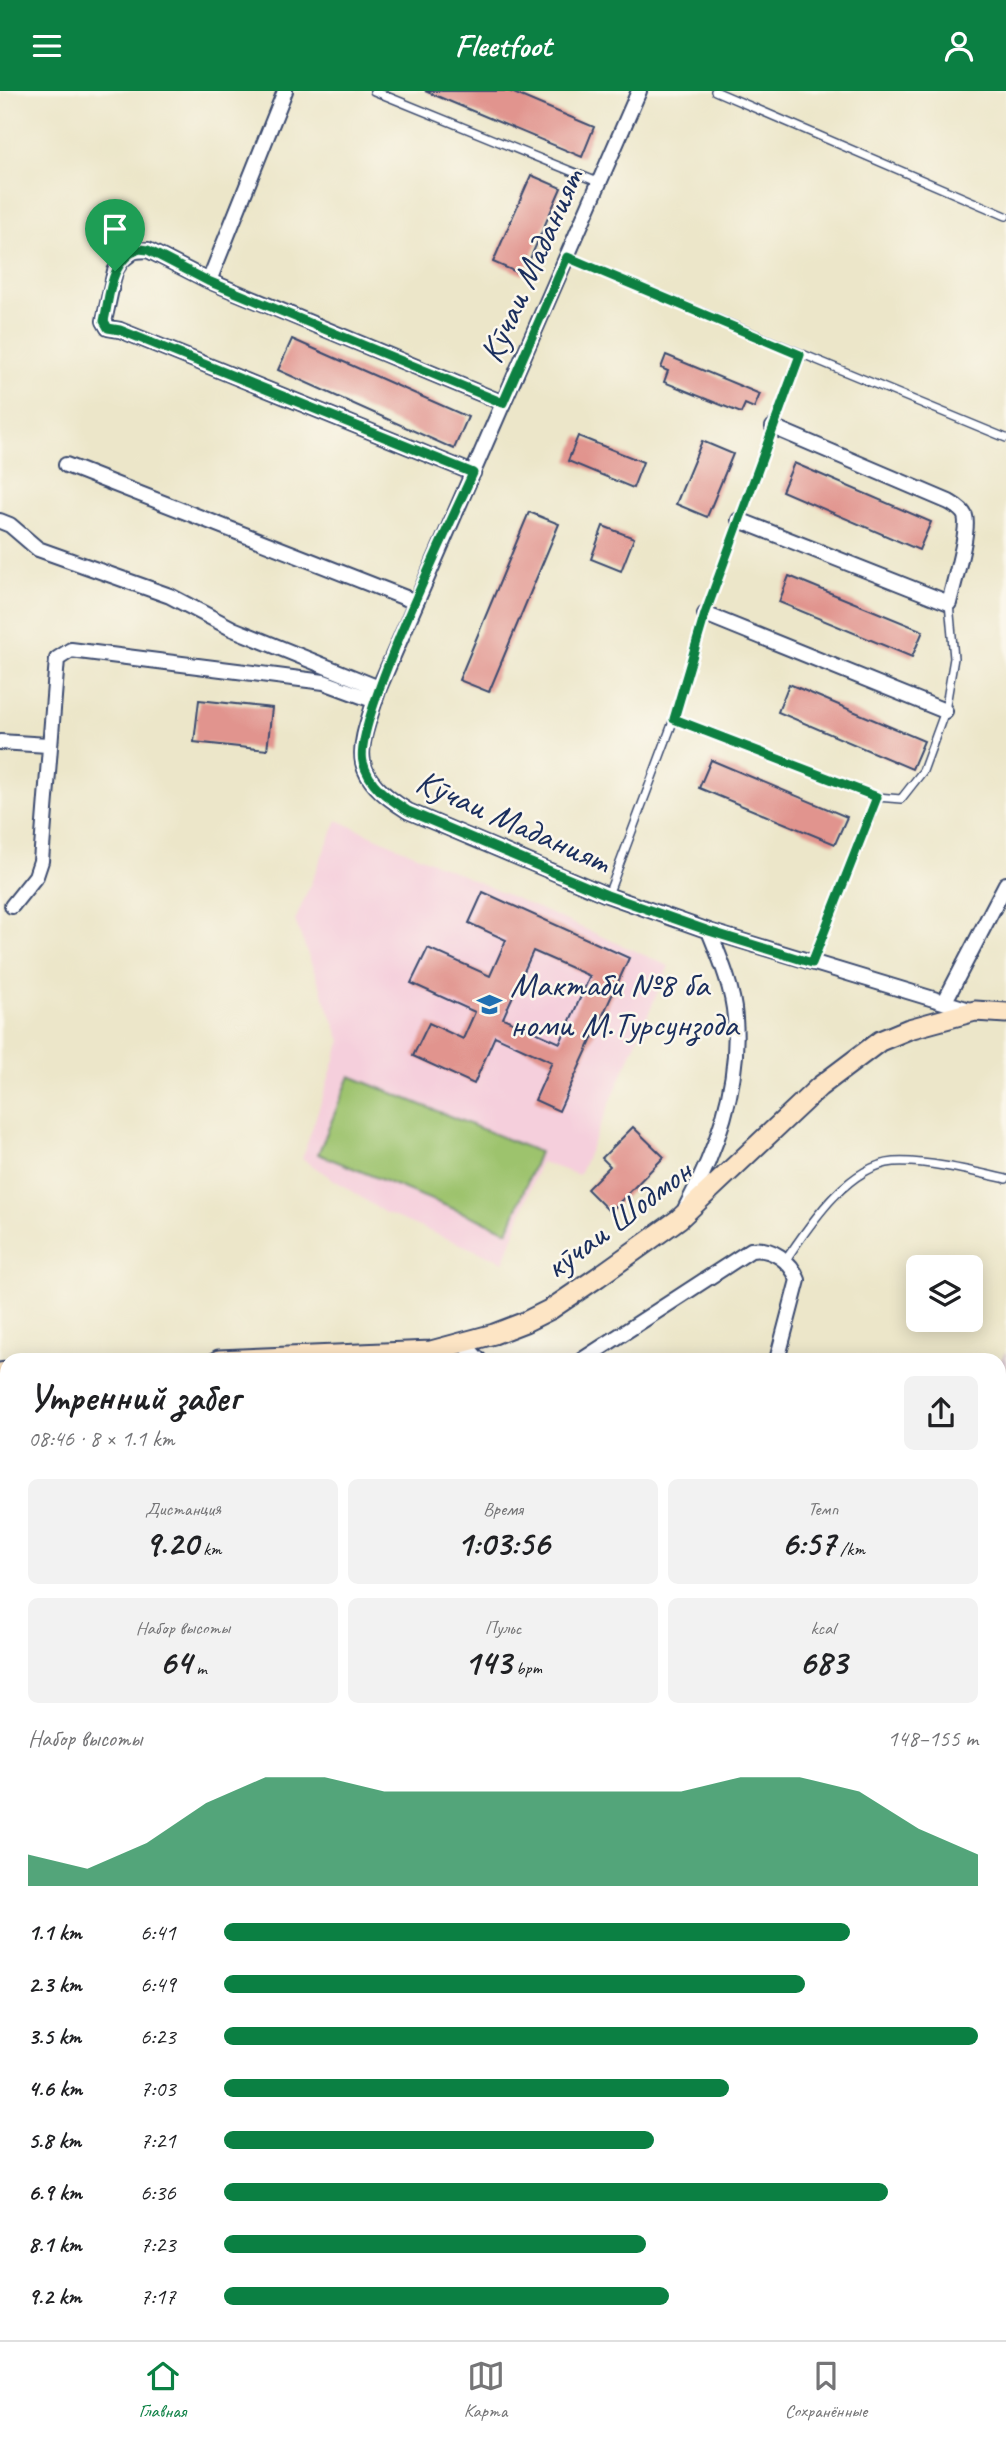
<!DOCTYPE html>
<html lang="ru">
<head>
<meta charset="utf-8">
<style>
  :root { --surface:#fff; --page:#f2f2f2; --text:#202124; --muted:#757577; --line:#e0e0e0; --accent:#0b8043 }
  body { margin:0; font-family:Caveat,sans-serif; background:var(--page); color:var(--text); height:100vh; display:flex; flex-direction:column; font-size:26px; white-space:nowrap }
  * { box-sizing:border-box; margin:0 }
  p { font-size:23px; color:var(--muted) }
  .icon { flex:none; width:38px; height:38px; fill:none; stroke:currentColor; stroke-width:2; stroke-linecap:round; stroke-linejoin:round }
  .map { position:relative; flex:1; overflow:hidden }
  .side { position:absolute; left:0px; top:1262px; width:1006px; height:989px; display:flex; flex-direction:column; background:var(--surface); border-radius:21px 21px 0 0; box-shadow:0 4px 18px #0003 }
  .side>* { flex:none }
  .tools { position:absolute; left:906px; top:1164px; display:grid; gap:14px }
  .tools a { display:grid; place-items:center; width:77px; height:77px; border-radius:10px; background:var(--surface); box-shadow:0 4px 18px #0003; font-size:35px }
  .pin { position:absolute; display:grid; place-items:center; width:60px; height:60px; color:#fff; margin:-72px -30px; border-radius:50% 50% 50% 0; rotate:-45deg; box-shadow:0 0 7px #0007 }
  .pin .icon { rotate:45deg }
  .round { display:grid; place-items:center; flex:none; width:74px; height:74px; border-radius:10px; background:var(--page) }
  .summary { display:flex; align-items:center; justify-content:space-between; height:119px; padding:0 28px }
  h1 { font-size:38px; font-weight:800; line-height:52px }
  .figures { display:grid; grid-template-columns:repeat(3,1fr); gap:10px; height:119px; padding:7px 28px }
  .figures div { display:grid; align-content:center; border-radius:10px; background:var(--page); text-align:center }
  .figures b { font-size:35px; font-weight:800 }
  .figures small { font-size:19px; font-weight:400 }
  .figures p { font-size:19px }
  .chart { height:196px; padding:14px 28px }
  .chart p { display:flex; justify-content:space-between }
  .chart svg { width:100%; height:126px; margin-top:7px; fill:var(--accent); opacity:.7 }
  ul { padding:0 28px; list-style:none; font-size:23px }
  li { display:grid; grid-template-columns:112px 84px 1fr; align-items:center; height:52px }
  li i { height:18px; border-radius:9px; background:var(--accent) }
  header { display:flex; justify-content:space-between; align-items:center; height:91px; padding:0 28px; background:var(--accent); color:#fff; font-size:32px; font-weight:800 }
  .dock { display:flex; justify-content:space-around; align-items:center; height:98px; border-top:2px solid var(--line); background:var(--surface); font-size:19px; color:var(--muted) }
  .dock a { display:grid; justify-items:center; gap:4px }
  .dock .current { color:var(--accent) }
  .map>svg:first-child { display:block }
</style>
</head>
<body>
<header><svg class="icon" aria-label="menu" viewBox="0 0 24 24"><path d="M4 6h16M4 12h16M4 18h16"/></svg>Fleetfoot<svg class="icon" aria-label="person" viewBox="0 0 24 24"><circle cx="12" cy="8" r="4"/><path d="M4 21q1-7 8-7t8 7"/></svg></header>
<div class="map">
<svg width="1006" height="2249" viewBox="0 0 1006 2249">
  <rect width="100%" height="100%" fill="#fbf7ec"/>
  <filter id="ink" filterUnits="userSpaceOnUse"><feTurbulence type="fractalNoise" baseFrequency=".0143" numOctaves="2"/><feDisplacementMap in="SourceGraphic" scale="14" xChannelSelector="R" yChannelSelector="G"/><feConvolveMatrix kernelMatrix="1 2 1 2 8 2 1 2 1" color-interpolation-filters="sRGB"/></filter>
  <filter id="wash" filterUnits="userSpaceOnUse"><feTurbulence type="fractalNoise" baseFrequency=".00686" numOctaves="4" result="noise"/><feDisplacementMap in="SourceGraphic" scale="28" xChannelSelector="R" yChannelSelector="G"/><feGaussianBlur stdDeviation="1.57" result="paint"/><feColorMatrix in="noise" values="0 0 0 0 0 0 0 0 0 0 0 0 0 0 0 0 0 1.4 0 .05"/><feComposite in="paint" operator="in"/></filter>
  <g filter="url(#wash)">
    <rect width="100%" height="100%" fill="#ece6c9"/>
    <path fill="#f5cfdc" d="M337 729 669 875 579 1084 540 1071 504 1171 385 1122 302 1068 341 950 295 830Z"/>
    <path fill="#d1bdcc" d="M1006 1260V1944L999 1942V1272Z
      M999 2119 1006 2121V2249H882L883 2244H999Z"/>
    <path fill="#9dc36d" stroke="#5c7966" stroke-width="2" d="M350 985 539 1061 508 1140 318 1063Z"/>
    <g id="blocks">
      <path fill="#e1948e" fill-rule="evenodd" d="M425 0H509L594 36 582 66Z
        M531 84 561 97 523 184 493 171Z
        M292 248 468 326 454 358 278 279Z
        M666 264 760 303 754 317 745 313 741 322 664 291 668 280 661 277Z
        M578 345 643 371 633 397 568 370Z
        M702 350 733 363 707 426 676 413Z
        M794 372 931 431 919 459 782 400Z
        M529 421 559 433 489 601 459 589Z
        M603 435 634 447 621 480 591 468Z
        M789 485 923 540 912 566 779 511Z
        M789 593 924 650 912 678 778 621Z
        M199 609 272 617 267 659 194 651Z
        M711 669 847 726 835 753 699 697Z
        M483 801 629 867 559 1020 535 1009 552 971 495 945 474 993 413 965 429 932 463 948 475 921 411 892 428 857 490 885 506 849 469 832ZM533 860 590 885 560 952 503 927Z
        M633 1036 664 1066 610 1121 587 1098 610 1075 602 1067Z"/>
    </g>
  </g>
  <g filter="url(#ink)">
    <use href="#blocks" fill-opacity="0" stroke="#3a4a6e" stroke-width="2"/>
    <g fill="none" stroke-linecap="round" stroke-linejoin="round">
      <defs>
        <path id="service" d="M374 0 600 92
          M715 0 1006 125
          M567 166 1006 347
          M674 628 877 706 901 708 923 680 945 620 954 567 949 512
          M608 804 674 628 705 523 800 264
          M812 872 877 706
          M785 1170C809 1135 847 1075 894 1071 926 1069 975 1081 1006 1088
          M0 1336 7 1359
          M0 1679 7 1667
          M0 1775 7 1776
          M0 1928 7 1934
          M999 1963 1006 1965
          M549 2249 550 2244
          M733 2249 736 2244"/>
        <path id="minor" d="M285 0 209 190 503 312
          M639 0 379 597C359 659 345 681 408 720L607 804 709 840 973 920
          M209 190 148 159 134 160 122 169 115 180 104 230 108 237 120 239 473 382
          M66 374 416 511
          M739 429 949 512C953 494 970 440 965 425 962 418 954 414 949 411L773 336
          M0 430 10 434 38 458 170 505 233 538 379 597
          M705 523 945 620
          M0 651 48 654
          M12 815 36 785 41 770 57 568 71 559 324 591 375 610
          M945 910 1006 793
          M686 1116C717 1059 740 993 735 927 733 897 720 867 709 840
          M463 1252 479 1269
          M582 1269 751 1159C772 1156 791 1170 798 1189L777 1269
          M999 2178 1006 2179
          M289 2244 302 2249
          M427 2249 428 2244"/>
        <path id="secondary" d="M219 1269 431 1260 494 1243 525 1231 551 1218 598 1186 679 1128 819 996 880 950 909 938 975 920 1006 922
          M0 1282 7 1281"/>
      </defs>
      <use href="#service" stroke="#3a4a6e" stroke-width="10"/>
      <use href="#minor" stroke="#3a4a6e" stroke-width="18"/>
      <use href="#secondary" stroke="#3a4a6e" stroke-width="23"/>
      <path stroke="#3a4a6e" stroke-width="2.5" stroke-dasharray="2 5" stroke-linecap="butt" d="M999 1329 1006 1331"/>
      <use href="#service" stroke="#fff" stroke-width="7"/>
      <use href="#minor" stroke="#fff" stroke-width="14"/>
      <use href="#secondary" stroke="#fde5c5" stroke-width="19"/>
    </g>
  </g>
  <g fill="none" stroke-linecap="round" stroke-linejoin="round" filter="url(#ink)">
    <defs>
      <path id="route" d="M139 158 148 159 208 190 503 312 567 166 800 264 705 523 674 628 877 706 812 872 709 840 607 804 408 720C388 707 369 695 363 671 353 632 452 429 473 382L120 239 108 237 104 230C110 204 110 169 139 158Z"/>
    </defs>
    <use href="#route" stroke="#fff" stroke-width="14"/>
    <use href="#route" stroke="#0b8043" stroke-width="9"/>
  </g>
  <defs>
    <symbol id="school-bare" viewBox="-9 -9 18 18"><path d="M0-5L7-2L0 1L-7-2ZM-4 1L0 2.5L4 1V4Q0 6-4 4Z" fill="#1f6fb2" stroke="#fbf7ec" stroke-width="2.5" paint-order="stroke"/></symbol>
  </defs>
  <g fill-rule="evenodd">
    <use href="#school-bare" x="472" y="896" width="35" height="35"/>
  </g>
  <g text-anchor="middle" dominant-baseline="central" stroke-width="5" stroke-linejoin="round" paint-order="stroke">
    <g font-size="35" fill="#1b2f5e" stroke="#fbf7ec">
      <text transform="translate(531 175) rotate(-66)">Кӯчаи Маданият</text>
      <text transform="translate(513 730) rotate(24)">Кӯчаи Маданият</text>
      <text transform="translate(618 1128) rotate(-37)">кӯчаи Шодмон</text>
    </g>
    <g font-size="35" fill="#1b2f5e" stroke="#fbf7ec" text-anchor="start">
      <text x="510" y="893">Мактаби №8 ба<tspan x="510" dy="40">номи М.Турсунзода</tspan></text>
    </g>
  </g>
</svg>
<div class="tools">
<a><svg class="icon" aria-label="layers" viewBox="0 0 24 24"><path d="M12 4l9 5-9 5-9-5zM3 14l9 5 9-5"/></svg></a>
</div>
<div class="pin" style="left:115px;top:180px;background:#1e9e55"><svg class="icon" aria-label="arrive" viewBox="0 0 24 24"><path d="M6 21V4h12l-3 4 3 4H6"/></svg></div>
<section class="side">
<div class="summary"><div><h1>Утренний забег</h1><p>08:46 · 8 × 1.1 km</p></div><a class="round"><svg class="icon" aria-label="share" viewBox="0 0 24 24"><path d="M12 15V3M7 8l5-5 5 5M5 13v7h14v-7"/></svg></a></div>
<div class="figures">
<div><p>Дистанция</p><b>9.20<small> km</small></b></div>
<div><p>Время</p><b>1:03:56</b></div>
<div><p>Темп</p><b>6:57<small> /km</small></b></div>
</div>
<div class="figures">
<div><p>Набор высоты</p><b>64<small> m</small></b></div>
<div><p>Пульс</p><b>143<small> bpm</small></b></div>
<div><p>kcal</p><b>683</b></div>
</div>
<div class="chart"><p><span>Набор высоты</span>148–155 m</p>
<svg viewBox="0 0 160 44" preserveAspectRatio="none"><path d="M0 44V33L10 38L20 29L30 15L40 6L50 6L60 11L70 11L80 11L90 11L100 11L110 11L120 6L130 6L140 11L150 24L160 33V44z"/></svg>
</div>
<ul>
<li><b>1.1 km</b>6:41<i style="width:83%"></i></li>
<li><b>2.3 km</b>6:49<i style="width:77%"></i></li>
<li><b>3.5 km</b>6:23<i style="width:100%"></i></li>
<li><b>4.6 km</b>7:03<i style="width:67%"></i></li>
<li><b>5.8 km</b>7:21<i style="width:57%"></i></li>
<li><b>6.9 km</b>6:36<i style="width:88%"></i></li>
<li><b>8.1 km</b>7:23<i style="width:56%"></i></li>
<li><b>9.2 km</b>7:17<i style="width:59%"></i></li>
</ul>
</section>
</div>
<nav class="dock">
<a class="current"><svg class="icon" aria-label="home" viewBox="0 0 24 24"><path d="M3 11l9-7 9 7M6 9v11h12V9"/></svg>Главная</a>
<a><svg class="icon" aria-label="map" viewBox="0 0 24 24"><path d="M3 6l6-2 6 2 6-2v14l-6 2-6-2-6 2zM9 4v14M15 6v14"/></svg>Карта</a>
<a><svg class="icon" aria-label="saved" viewBox="0 0 24 24"><path d="M7 4h10v16l-5-4-5 4z"/></svg>Сохранённые</a>
</nav>
</body>
</html>
